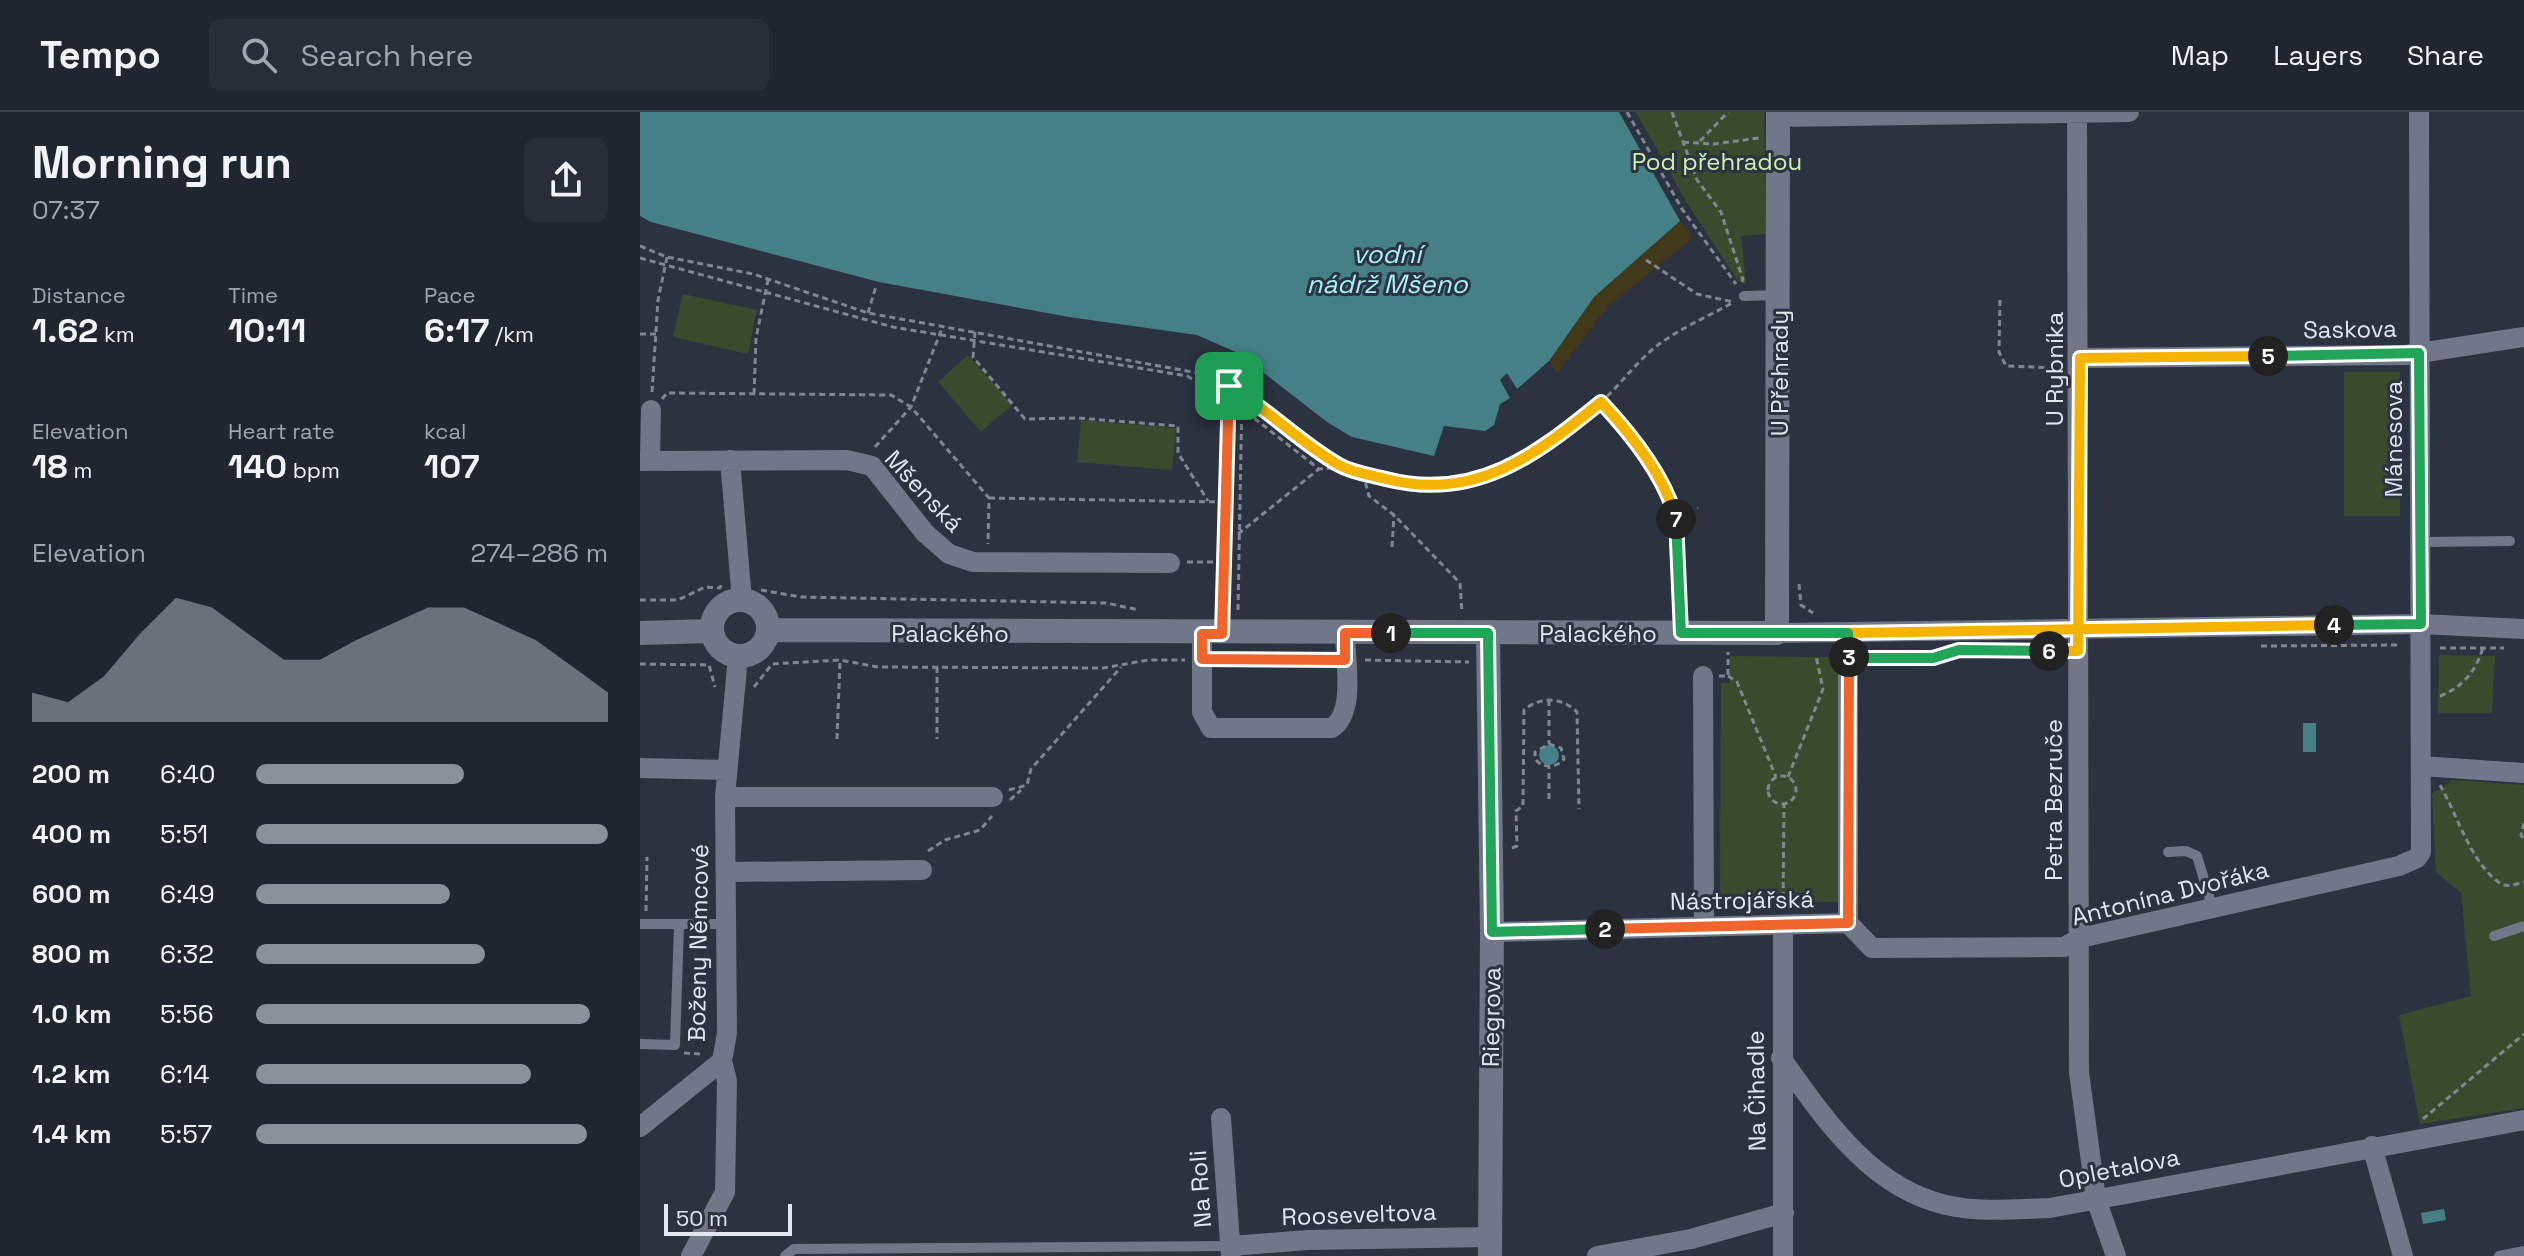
<!DOCTYPE html>
<html lang="en">
<head>
<meta charset="utf-8">
<style>
  :root { --surface:#202630; --page:#282e38; --text:#f1f3f6; --muted:#a2a5ab; --line:#3d434c; --accent:#8c9099 }
  body { margin:0; font-family:"Space Grotesk",sans-serif; background:var(--page); color:var(--text); height:100vh; display:flex; flex-direction:column; font-size:30px; white-space:nowrap }
  * { box-sizing:border-box; margin:0 }
  p { font-size:26px; color:var(--muted) }
  .icon { flex:none; width:44px; height:44px; fill:none; stroke:currentColor; stroke-width:2; stroke-linecap:round; stroke-linejoin:round }
  .map { position:relative; flex:1; overflow:hidden }
  .sheet { display:flex; flex-direction:column; background:var(--surface); width:640px }
  .sheet>* { flex:none }
  .scale { position:absolute; left:24px; bottom:20px; width:128px; box-sizing:border-box; padding-left:8px; border:4px solid #e1e6ef; border-top:0; font-size:22px; line-height:28px; white-space:nowrap; color:#e1e6ef; -webkit-text-stroke:6px #2b3240; paint-order:stroke }
  .pin { position:absolute; display:grid; place-items:center; width:68px; height:68px; color:#fff; margin:-34px; border-radius:16px; box-shadow:0 4px 12px #0006 }
  .km { position:absolute; width:40px; height:40px; margin:-20px; border-radius:50%; background:#222; color:#fff; font-size:22px; line-height:40px; text-align:center }
  .round { display:grid; place-items:center; flex:none; width:84px; height:84px; border-radius:12px; background:var(--page) }
  .overview { display:flex; align-items:center; justify-content:space-between; height:136px; padding:0 32px }
  h1 { font-size:44px; font-weight:700; line-height:60px }
  .metrics { display:grid; grid-template-columns:repeat(3,1fr); gap:12px; height:136px; padding:8px 32px }
  .metrics div { display:grid; align-content:center }
  .metrics b { font-size:34px; font-weight:700 }
  .metrics small { font-size:22px; font-weight:400 }
  .metrics p { font-size:22px }
  .chart { height:224px; padding:16px 32px }
  .chart p { display:flex; justify-content:space-between }
  .chart svg { width:100%; height:144px; margin-top:8px; fill:var(--accent); opacity:.7 }
  ul { padding:0 32px; list-style:none; font-size:26px }
  li { display:grid; grid-template-columns:128px 96px 1fr; align-items:center; height:60px }
  li i { height:20px; border-radius:10px; background:var(--accent) }
  header { display:flex; align-items:center; gap:48px; box-sizing:border-box; height:112px; padding:0 40px; background:var(--surface); border-bottom:2px solid var(--line) }
  header strong { font-size:38px }
  nav { display:flex; gap:44px; margin-inline-start:auto; font-size:28px }
  .search { width:560px; height:72px; background:var(--page); display:flex; align-items:center; gap:20px; box-sizing:border-box; padding:0 28px; border-radius:12px; color:var(--muted); font-size:30px }
  main { display:flex; flex:1; min-height:0 }
  .map>svg:first-child { display:block }
</style>
</head>
<body>
<header>
<strong>Tempo</strong>
<div class="search"><svg class="icon" aria-label="search" viewBox="0 0 24 24"><circle cx="10" cy="10" r="6"/><path d="M15 15l6 6"/></svg>Search here</div>
<nav><a>Map</a><a>Layers</a><a>Share</a></nav>
</header>
<main>
<section class="sheet">
<div class="overview"><div><h1>Morning run</h1><p>07:37</p></div><a class="round"><svg class="icon" aria-label="share" viewBox="0 0 24 24"><path d="M12 15V3M7 8l5-5 5 5M5 13v7h14v-7"/></svg></a></div>
<div class="metrics">
<div><p>Distance</p><b>1.62<small> km</small></b></div>
<div><p>Time</p><b>10:11</b></div>
<div><p>Pace</p><b>6:17<small> /km</small></b></div>
</div>
<div class="metrics">
<div><p>Elevation</p><b>18<small> m</small></b></div>
<div><p>Heart rate</p><b>140<small> bpm</small></b></div>
<div><p>kcal</p><b>107</b></div>
</div>
<div class="chart"><p><span>Elevation</span>274–286 m</p>
<svg viewBox="0 0 160 44" preserveAspectRatio="none"><path d="M0 44V35L10 38L20 30L30 17L40 6L50 9L60 17L70 25L80 25L90 19L100 14L110 9L120 9L130 14L140 19L150 27L160 35V44z"/></svg>
</div>
<ul>
<li><b>200 m</b>6:40<i style="width:59%"></i></li>
<li><b>400 m</b>5:51<i style="width:100%"></i></li>
<li><b>600 m</b>6:49<i style="width:55%"></i></li>
<li><b>800 m</b>6:32<i style="width:65%"></i></li>
<li><b>1.0 km</b>5:56<i style="width:95%"></i></li>
<li><b>1.2 km</b>6:14<i style="width:78%"></i></li>
<li><b>1.4 km</b>5:57<i style="width:94%"></i></li>
</ul>
</section>
<div class="map">
<svg width="1884" height="1144" viewBox="0 0 1884 1144">
  <rect width="100%" height="100%" fill="#2b3240"/>
  <path fill="#3a4a2d" d="M996 0H1124L1126 122 1101 124 1106 173 1098 169 1047 91Z
    M43 182 117 198 108 242 33 225Z
    M328 243 372 293 341 320 298 270Z
    M1704 260H1760V404H1704Z
    M441 308 536 316 532 358 437 350Z
    M1799 543 1855 544 1852 601H1798Z
    M1090 544 1188 545 1198 553 1199 790 1080 791 1081 571H1090Z
    M1812 668 1884 673V996L1780 1012 1759 903 1831 884 1821 781 1796 760 1792 682Z"/>
  <path fill="#413919" d="M1040 109 1053 126 968 194 917 261 909 249 954 185Z"/>
  <path fill="#458087" d="M0 0H979L1040 109 954 185 909 249 877 277 867 261 860 268 870 286 860 292 854 313 845 319 804 314 794 344 712 325 687 310 598 241 557 223 429 205 239 170 11 110 0 104Z
    M1663 611H1676V640H1663Z
    M899 643a10 10 0 1 1 20 0a10 10 0 1 1-20 0Z
    M1804 1097 1806 1108 1783 1112 1781 1101Z"/>
  <g fill="none" stroke-linecap="round" stroke-linejoin="round">
    <path stroke="#808691" stroke-width="3" stroke-dasharray="6 4" stroke-linecap="butt" d="M987 0 1042 97 1096 172
      M1032 0 1057 68 1081 100 1103 168 1100 171
      M1060 29 1088 0
      M1043 30 1074 32 1119 26
      M0 134 27 145 113 162 228 201 569 263C615 288 660 337 704 355 805 397 888 360 962 289 980 273 995 252 1013 237 1036 218 1067 205 1092 191
      M0 146 253 215 547 264 600 295 679 357 700 356
      M1006 148 1057 182 1093 190
      M1360 188 1359 240 1366 254 1420 256
      M228 201 236 174
      M335 220 333 245 385 307 438 306 538 314V341L568 389
      M0 222H16
      M12 280 18 188 27 145
      M114 282 116 226 128 168
      M22 287 27 281 251 283 271 295 349 386 348 432
      M961 290C992 323 1018 362 1036 403
      M235 335 271 295 303 214
      M723 361 729 384 754 403 820 471 822 501
      M349 386 585 390
      M598 422 679 357
      M752 435 754 403
      M547 450H584
      M1159 472 1161 493 1173 501
      M121 478 161 485 466 491 499 498
      M0 488H38L65 475 80 476 82 471
      M598 498 602 282
      M583 499 589 274
      M1041 501 1036 404 1058 396
      M1621 534 1761 533
      M1800 536H1864
      M1346 538 1418 539
      M1227 545 1293 546 1318 538
      M581 548H689
      M725 548 829 550
      M0 552 69 553 75 575
      M297 555V627
      M1079 564H1088V540
      M1088 564 1097 570 1136 665
      M114 575 132 552 200 548 238 555 463 556 508 548H545
      M1800 584C1822 576 1837 558 1843 535
      M909 588V632
      M197 627 200 548
      M909 632 921 636 924 647C916 656 903 657 895 647V640Z
      M1128 678a14 14 0 1 1 28 0a14 14 0 1 1-28 0Z
      M1148 665 1183 577 1176 544
      M1800 673C1817 702 1831 752 1860 771 1867 776 1876 772 1884 770
      M369 678 387 673 391 657 481 555
      M909 687V655
      M370 688 381 678
      M1884 711 1881 723 1884 727
      M872 736 877 734 876 699 883 694 884 598C900 584 922 585 937 600L939 697
      M288 739 305 728 340 718 352 704
      M1143 796 1144 692
      M6 799 7 745
      M44 941 60 942
      M1783 1007 1884 922"/>
    <path stroke="#6f7788" stroke-width="10" d="M1104 184 1138 183
      M1780 430 1870 429
      M1528 740 1546 739 1557 744 1572 794
      M0 812H87
      M1854 824 1884 814
      M0 932 35 933 39 813
      M145 1144 154 1137 591 1134
      M1859 1144 1884 1139"/>
    <path stroke="#6f7788" stroke-width="20" d="M1437 0 1439 960 1456 1087 1476 1144
      M1139 5 1489 0
      M1440 246 1766 243 1884 225
      M90 348 102 488
      M0 349 207 348 232 354 285 421 309 442 333 450 530 451
      M10 349 11 298
      M1137 521 1781 512 1884 517
      M562 522V600L571 616H692C716 600 705 547 705 521
      M1063 564 1064 815
      M1781 654 1884 661
      M0 656 87 658
      M85 685H353
      M87 760 282 758
      M1208 811 1232 836 1424 835 1440 826 1759 754 1777 746 1781 740 1779 0
      M1208 811V521
      M1143 813V1144
      M852 820 1208 811
      M1141 946C1184 1006 1230 1076 1306 1093 1341 1101 1376 1097 1410 1096L1884 1008
      M581 1006 591 1144
      M0 1015 82 949 87 921 85 685 98 545
      M1732 1034 1763 1144
      M591 1134 667 1128 849 1125
      M51 1144 85 1080 87 969 82 949
      M957 1144 1051 1127 1144 1101"/>
    <path stroke="#6f7788" stroke-width="24" d="M72 516a28 28 0 1 1 56 0a28 28 0 1 1-56 0Z
      M128 518 1137 521 1138 0
      M0 521 71 519
      M848 521 852 820 850 1144"/>
  </g>
  <g fill="none" stroke-linecap="round" stroke-linejoin="round">
    <defs>
      <path id="split-1" d="M589 274 582 522H562V547L705 548V521H751"/>
      <path id="split-2" d="M751 521H848L852 820 965 817"/>
      <path id="split-3" d="M965 817 1208 811 1209 545"/>
      <path id="split-4" d="M1209 545 1208 521 1694 513"/>
      <path id="split-5" d="M1628 244 1779 241 1781 512 1694 513"/>
      <path id="split-6" d="M1409 539H1438L1440 246 1628 244"/>
      <path id="split-7" d="M1036 407 1041 521H1208L1209 546H1293L1319 538 1409 539"/>
      <path id="split-8" d="M589 274C628 297 660 331 699 353 713 361 731 363 746 367 835 390 896 343 961 290 991 322 1025 364 1036 407"/>
    </defs>
    <use href="#split-1" stroke="#fff" stroke-width="16"/>
    <use href="#split-2" stroke="#fff" stroke-width="16"/>
    <use href="#split-3" stroke="#fff" stroke-width="16"/>
    <use href="#split-4" stroke="#fff" stroke-width="16"/>
    <use href="#split-5" stroke="#fff" stroke-width="16"/>
    <use href="#split-6" stroke="#fff" stroke-width="16"/>
    <use href="#split-7" stroke="#fff" stroke-width="16"/>
    <use href="#split-8" stroke="#fff" stroke-width="16"/>
    <use href="#split-1" stroke="#f0652b" stroke-width="10"/>
    <use href="#split-2" stroke="#22a559" stroke-width="10"/>
    <use href="#split-3" stroke="#f0652b" stroke-width="10"/>
    <use href="#split-4" stroke="#f5b400" stroke-width="10"/>
    <use href="#split-5" stroke="#22a559" stroke-width="10"/>
    <use href="#split-6" stroke="#f5b400" stroke-width="10"/>
    <use href="#split-7" stroke="#22a559" stroke-width="10"/>
    <use href="#split-8" stroke="#f5b400" stroke-width="10"/>
  </g>
  <g text-anchor="middle" dominant-baseline="central" stroke-width="6" stroke-linejoin="round" paint-order="stroke">
    <g font-size="24" fill="#cbf0b0" stroke="#2b3240">
      <text x="1077" y="49">Pod přehradou</text>
    </g>
    <g font-size="24" fill="#e1e6ef" stroke="#2b3240">
      <text transform="translate(1710 217) rotate(-1)">Saskova</text>
      <text transform="translate(1414 257) rotate(-90)">U Rybníka</text>
      <text transform="translate(1139 261) rotate(-90)">U Přehrady</text>
      <text transform="translate(1753 327) rotate(-90)">Mánesova</text>
      <text transform="translate(284 379) rotate(47)">Mšenská</text>
      <text x="310" y="521">Palackého</text>
      <text x="958" y="521">Palackého</text>
      <text transform="translate(1413 688) rotate(-90)">Petra Bezruče</text>
      <text transform="translate(1530 781) rotate(-14)">Antonína Dvořáka</text>
      <text transform="translate(1102 788) rotate(-1)">Nástrojářská</text>
      <text transform="translate(58 831) rotate(-89)">Boženy Němcové</text>
      <text transform="translate(851 905) rotate(-89)">Riegrova</text>
      <text transform="translate(1116 979) rotate(-91)">Na Čihadle</text>
      <text transform="translate(1479 1056) rotate(-11)">Opletalova</text>
      <text transform="translate(560 1077) rotate(-94)">Na Roli</text>
      <text transform="translate(719 1102) rotate(-2)">Rooseveltova</text>
    </g>
    <g font-size="26" font-style="italic" fill="#a8f2fb" stroke="#2b3240">
      <text x="747" y="142">vodní<tspan x="747" dy="30">nádrž Mšeno</tspan></text>
    </g>
  </g>
</svg>
<div class="scale">50 m</div>
<div class="pin" style="left:589px;top:274px;background:#1e9e55"><svg class="icon" aria-label="arrive" viewBox="0 0 24 24"><path d="M6 21V4h12l-3 4 3 4H6"/></svg></div>
<b class="km" style="left:751px;top:521px">1</b>
<b class="km" style="left:965px;top:817px">2</b>
<b class="km" style="left:1209px;top:545px">3</b>
<b class="km" style="left:1694px;top:513px">4</b>
<b class="km" style="left:1628px;top:244px">5</b>
<b class="km" style="left:1409px;top:539px">6</b>
<b class="km" style="left:1036px;top:407px">7</b>
</div>
</main>
</body>
</html>
